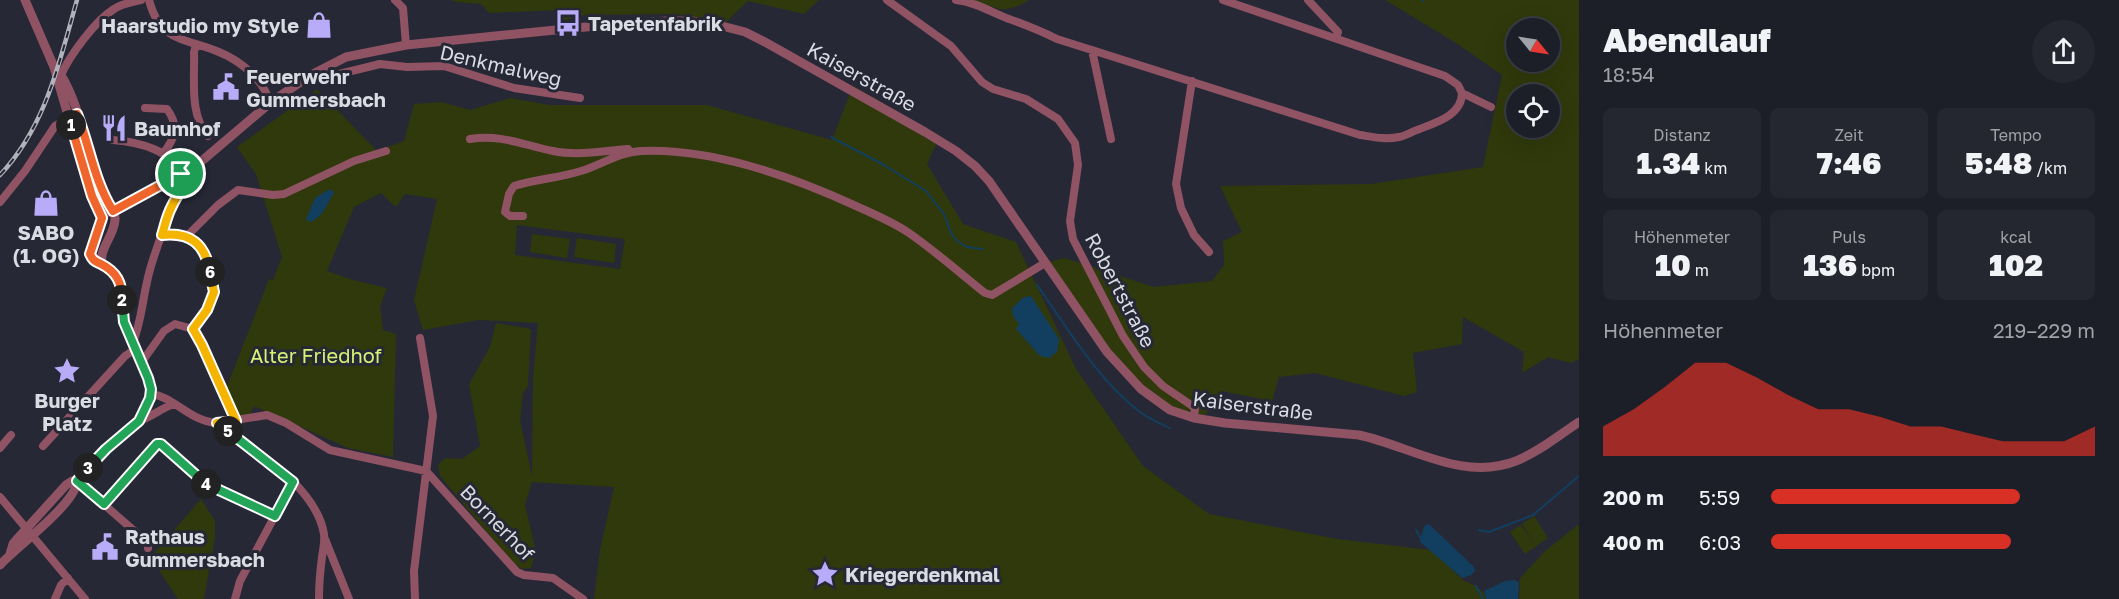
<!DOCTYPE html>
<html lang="de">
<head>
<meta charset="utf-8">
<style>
  :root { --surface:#1c1e28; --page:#252730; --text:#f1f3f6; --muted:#a0a2a8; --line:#3a3c45; --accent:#d93025 }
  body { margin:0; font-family:"Golos Text",sans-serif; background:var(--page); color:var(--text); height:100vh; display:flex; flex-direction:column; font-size:22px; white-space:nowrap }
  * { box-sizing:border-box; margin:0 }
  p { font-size:20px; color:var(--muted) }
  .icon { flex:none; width:33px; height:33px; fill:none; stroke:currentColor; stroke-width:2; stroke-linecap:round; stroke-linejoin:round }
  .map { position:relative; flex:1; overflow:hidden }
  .sheet { display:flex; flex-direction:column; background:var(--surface); width:540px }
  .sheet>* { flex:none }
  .needle { width:39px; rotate:120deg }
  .tools { position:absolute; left:1506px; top:18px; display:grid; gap:12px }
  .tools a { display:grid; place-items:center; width:54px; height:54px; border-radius:50%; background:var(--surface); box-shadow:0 6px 24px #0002,0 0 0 2px var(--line); font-size:30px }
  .pin { position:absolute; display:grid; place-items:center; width:51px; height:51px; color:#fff; margin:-26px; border:3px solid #fff; border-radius:50%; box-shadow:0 2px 6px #0007 }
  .km { position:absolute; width:30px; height:30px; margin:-15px; border-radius:50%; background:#222; color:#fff; font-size:16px; line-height:30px; text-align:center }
  .round { display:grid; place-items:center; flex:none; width:63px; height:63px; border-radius:32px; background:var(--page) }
  .headline { display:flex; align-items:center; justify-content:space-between; height:102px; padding:0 24px }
  h1 { font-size:33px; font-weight:800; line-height:45px }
  .stats { display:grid; grid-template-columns:repeat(3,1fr); gap:9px; height:102px; padding:6px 24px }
  .stats div { display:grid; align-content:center; border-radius:9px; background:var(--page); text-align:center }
  .stats b { font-size:30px; font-weight:800 }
  .stats small { font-size:16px; font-weight:400 }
  .stats p { font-size:16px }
  .chart { height:168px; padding:12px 24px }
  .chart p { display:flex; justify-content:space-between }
  .chart svg { width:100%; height:108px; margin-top:6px; fill:var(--accent); opacity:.7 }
  ul { padding:0 24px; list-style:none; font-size:20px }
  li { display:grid; grid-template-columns:96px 72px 1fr; align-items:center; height:45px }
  li i { height:15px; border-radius:8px; background:var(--accent) }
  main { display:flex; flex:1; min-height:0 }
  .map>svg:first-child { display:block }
</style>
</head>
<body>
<main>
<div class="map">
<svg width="1579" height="599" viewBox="0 0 1579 599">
  <rect width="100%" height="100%" fill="#262835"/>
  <path fill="#30390b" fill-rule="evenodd" d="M451 0H819L804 14 748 1 725 23 676 14 587 15 577 16 561 22 558 10 489 13 481 4 456 2Z
    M973 0H1029C1004 15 999 9 973 0Z
    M1385 0H1579V359L1571 363 1548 357 1522 373 1524 352 1463 317 1462 344 1413 353 1417 392 1404 396 1315 373 1279 377 1272 401 1222 391 1206 414 1194 418 1170 410 1126 375 1045 263 1065 258 1154 287 1212 281 1224 265 1223 241 1242 232 1220 186 1371 184 1483 167 1502 75 1456 43ZM1516 28H1550V62H1516ZM1516 94H1550V128H1516Z
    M853 86 940 136 927 164 963 224 1016 242 1076 369 1143 466 1209 514 1337 539 1431 550 1463 580 1476 586 1484 593 1486 599H594L600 550 614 487 532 482 525 505 536 552 531 568 522 569 512 562 440 476 438 465 445 458 462 459 480 446 469 384 490 347 496 323 531 329 528 386 523 393 520 421 532 476 533 378 538 323 478 320 423 330 414 300 437 199 405 194 396 207 381 193 354 207 327 271 353 280 387 288 380 306 383 330 396 334 393 457 348 448 254 406 248 419 235 416 224 394 269 279 273 280 282 257 256 174 237 147 317 89 377 151 404 141 414 104 441 102 470 110 511 98 549 105H707L832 140ZM517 225 625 239 620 269 515 255Z
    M532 234 570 239 567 258 530 252Z
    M577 238 616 244 614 263 574 257Z
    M201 499 215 521V538L204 599H178L158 569 155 552Z
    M1534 516 1548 538 1525 554 1510 532 1521 525 1535 545 1522 524Z
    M1579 524V599H1519L1520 578 1545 551Z"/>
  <path fill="#123f5f" d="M328 190H332L334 193C327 203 324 217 310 222L306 219 315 198Z
    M1031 296 1059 339 1057 352 1049 358 1040 356 1016 329 1019 324 1013 316 1012 308 1024 297Z
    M1429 524 1474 567 1475 571 1471 575 1462 578 1420 542 1424 526Z
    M1515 580 1519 583 1518 599H1486L1484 591 1505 581Z"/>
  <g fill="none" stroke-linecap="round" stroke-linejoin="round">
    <path stroke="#123f5f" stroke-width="2" d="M1423 0V1
      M831 137 884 165 926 191 944 214 951 233 957 241 967 247 982 249
      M1037 285C1067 327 1099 382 1140 412 1149 419 1160 423 1169 428
      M1416 530 1421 539
      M1479 530 1489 532 1533 515 1579 476
      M1476 586 1483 599"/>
    <path stroke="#8f5364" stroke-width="8" d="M149 0C160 43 186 38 219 52 241 61 264 80 270 103
      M395 0 403 8 406 45
      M887 0 951 46 982 82 993 89 1026 99 1058 119 1075 143 1078 165 1070 221 1073 239 1123 336 1144 367 1163 386 1191 405 1195 408 1194 418
      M956 0C975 2 991 12 1009 19 1026 25 1041 31 1057 39L1360 135C1373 137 1386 140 1399 137 1405 136 1411 132 1417 130 1434 123 1462 116 1462 93
      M1223 0 1445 76 1458 85 1462 93
      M1308 0 1338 32 1336 38
      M196 45 194 52C195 79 189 115 208 136
      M1092 50 1111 139
      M61 75C70 55 95 21 114 9 121 4 132 2 141 0
      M309 76 319 79 380 64 407 67 444 66 514 88 580 98
      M1192 81 1176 184 1181 208 1194 235 1209 252
      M1462 93 1491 107
      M145 108 167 109C180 127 175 138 163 154
      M470 139C501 134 523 145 553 151 577 156 604 151 628 149
      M113 140C139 142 174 150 182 178 185 188 171 209 167 220 160 240 151 261 147 282 142 303 141 324 132 345
      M0 202 25 171 55 126 69 118
      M523 216H510L505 212 509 194 514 186C536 179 559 178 581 171 601 165 619 152 641 151 712 148 793 177 856 206 874 214 893 222 909 233 935 251 960 273 985 293L992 295 1045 263
      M162 235 186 237 218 205 238 190 273 195 284 194 354 161 386 151
      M186 237 201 246 207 258 215 287 207 310 193 329
      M141 363 164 331 175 324 193 329 202 345 236 421
      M151 394C175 397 187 420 217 423 254 450 316 486 324 534 325 541 323 550 322 557 320 572 319 585 319 599
      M139 421C152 417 161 408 174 404
      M217 423 267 415 286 423 330 450 426 471 517 572 524 575 553 578 583 599
      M43 446 125 356 134 350
      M0 448 11 435
      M77 481 147 542 148 548
      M0 497 85 599
      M104 504 157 444H161L209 486 275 516
      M325 539 349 599
      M55 599 61 585 68 578
      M235 599 240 581 293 482
      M415 599 414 571 433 416 420 338"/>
    <path stroke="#8f5364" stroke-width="9" d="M60 73C82 109 86 153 102 191 106 200 116 211 115 220 114 236 99 248 102 264
      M102 214 113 211 197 165 270 103 309 76 346 57 406 45 606 25 667 21H692L722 26 745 32 763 41 925 132 956 151 975 166 989 181 1107 352 1141 389 1170 410 1194 418 1225 423 1359 435C1410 446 1463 482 1516 461 1539 452 1559 435 1579 422
      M10 554 13 544 18 538 66 485 72 481H77C86 471 95 460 105 450 123 433 156 417 150 386 146 367 133 350 127 331 121 315 125 294 120 281 115 267 95 267 90 254L102 222V214L92 196 84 171 54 67 25 0
      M0 565C16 547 76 504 77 481"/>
    <defs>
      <path id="rail" d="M0 175C46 126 59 63 77 0"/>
    </defs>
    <use href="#rail" stroke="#b1b3bc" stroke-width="4.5"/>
    <use href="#rail" stroke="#262835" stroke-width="2" stroke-dasharray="7" stroke-linecap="butt"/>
  </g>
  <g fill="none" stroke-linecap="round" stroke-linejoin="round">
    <defs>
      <path id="split-1" d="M71 125 69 118 77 114C90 147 94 181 113 211L181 174"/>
      <path id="split-2" d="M71 125 92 196 102 218 90 254C93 261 95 261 101 264 117 272 122 283 122 300"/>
      <path id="split-3" d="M88 468 106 449 139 421 150 398 151 389 148 378 124 322 122 300"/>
      <path id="split-4" d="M88 468 77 481 104 504 157 444H161L206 484"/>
      <path id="split-5" d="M206 484 275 516 293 482 228 431"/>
      <path id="split-6" d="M210 272 214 292 207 310 193 329 202 345 236 421 217 423 228 431"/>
      <path id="split-7" d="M181 174C186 187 177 195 172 206 167 215 165 225 162 235 191 232 205 244 210 272"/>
    </defs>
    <use href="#split-1" stroke="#fff" stroke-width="12"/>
    <use href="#split-2" stroke="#fff" stroke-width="12"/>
    <use href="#split-3" stroke="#fff" stroke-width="12"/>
    <use href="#split-4" stroke="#fff" stroke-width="12"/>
    <use href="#split-5" stroke="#fff" stroke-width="12"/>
    <use href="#split-6" stroke="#fff" stroke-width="12"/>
    <use href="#split-7" stroke="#fff" stroke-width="12"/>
    <use href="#split-1" stroke="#f0652b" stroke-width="8"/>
    <use href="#split-2" stroke="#f0652b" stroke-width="8"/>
    <use href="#split-3" stroke="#22a559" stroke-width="8"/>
    <use href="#split-4" stroke="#22a559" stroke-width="8"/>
    <use href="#split-5" stroke="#22a559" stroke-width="8"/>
    <use href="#split-6" stroke="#f5b400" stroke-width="8"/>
    <use href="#split-7" stroke="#f5b400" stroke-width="8"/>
  </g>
  <defs>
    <symbol id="bus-bare" viewBox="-9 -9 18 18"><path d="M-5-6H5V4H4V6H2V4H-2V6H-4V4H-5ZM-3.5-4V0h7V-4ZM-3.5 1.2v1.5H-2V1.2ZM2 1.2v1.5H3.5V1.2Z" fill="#b8abf7" stroke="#262835" stroke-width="2.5" paint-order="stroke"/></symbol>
    <symbol id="shop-bare" viewBox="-9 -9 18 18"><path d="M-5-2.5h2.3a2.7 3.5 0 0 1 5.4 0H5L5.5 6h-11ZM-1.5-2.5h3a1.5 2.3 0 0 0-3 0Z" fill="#b8abf7" stroke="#262835" stroke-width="2.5" paint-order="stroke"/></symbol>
    <symbol id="civic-bare" viewBox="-9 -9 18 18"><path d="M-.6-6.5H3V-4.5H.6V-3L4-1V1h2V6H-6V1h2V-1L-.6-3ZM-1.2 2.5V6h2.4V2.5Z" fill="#b8abf7" stroke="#262835" stroke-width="2.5" paint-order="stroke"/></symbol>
    <symbol id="restaurant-bare" viewBox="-9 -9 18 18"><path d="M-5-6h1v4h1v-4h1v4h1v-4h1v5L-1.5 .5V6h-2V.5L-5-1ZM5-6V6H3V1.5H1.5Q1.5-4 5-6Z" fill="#b8abf7" stroke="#262835" stroke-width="2.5" paint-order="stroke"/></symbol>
    <symbol id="sight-bare" viewBox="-9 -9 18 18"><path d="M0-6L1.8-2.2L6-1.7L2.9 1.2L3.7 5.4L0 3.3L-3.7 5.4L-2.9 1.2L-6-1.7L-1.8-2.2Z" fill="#b8abf7" stroke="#262835" stroke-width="2.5" paint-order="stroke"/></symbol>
  </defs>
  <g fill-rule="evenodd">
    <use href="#bus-bare" x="549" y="4" width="38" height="38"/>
    <use href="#shop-bare" x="300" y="6" width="38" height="38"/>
    <use href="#civic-bare" x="207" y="68" width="38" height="38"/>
    <use href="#restaurant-bare" x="95" y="109" width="38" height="38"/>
    <use href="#shop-bare" x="27" y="184" width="38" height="38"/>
    <use href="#sight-bare" x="48" y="352" width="38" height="38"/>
    <use href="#civic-bare" x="86" y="528" width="38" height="38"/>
    <use href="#sight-bare" x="806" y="555" width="38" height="38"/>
  </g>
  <g text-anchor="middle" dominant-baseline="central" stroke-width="6" stroke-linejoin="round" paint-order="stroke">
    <g font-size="20" font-weight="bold" fill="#dadce4" stroke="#262835" text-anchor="start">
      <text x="588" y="23">Tapetenfabrik</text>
      <text x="299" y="25" text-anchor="end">Haarstudio my Style</text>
      <text x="246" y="76">Feuerwehr<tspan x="246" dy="23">Gummersbach</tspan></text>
      <text x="134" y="128">Baumhof</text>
      <text x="46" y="232" text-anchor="middle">SABO<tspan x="46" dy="23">(1. OG)</tspan></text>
      <text x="67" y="400" text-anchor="middle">Burger<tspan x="67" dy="23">Platz</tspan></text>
      <text x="125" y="536">Rathaus<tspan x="125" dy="23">Gummersbach</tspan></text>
      <text x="845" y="574">Kriegerdenkmal</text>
    </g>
    <g font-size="20" fill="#dadce4" stroke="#262835">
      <text transform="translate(501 65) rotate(13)">Denkmalweg</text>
      <text transform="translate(862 76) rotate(29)">Kaiserstraße</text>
      <text transform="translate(1121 290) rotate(62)">Robertstraße</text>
      <text transform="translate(1253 405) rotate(7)">Kaiserstraße</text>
      <text transform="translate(498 522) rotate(46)">Bornerhof</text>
    </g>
    <g font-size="20" fill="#d4f075" stroke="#262835">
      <text x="316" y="355">Alter Friedhof</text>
    </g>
  </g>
</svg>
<div class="tools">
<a><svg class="needle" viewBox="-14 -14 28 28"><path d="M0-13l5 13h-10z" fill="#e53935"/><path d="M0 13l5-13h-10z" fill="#a0a2a8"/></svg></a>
<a><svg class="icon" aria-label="locate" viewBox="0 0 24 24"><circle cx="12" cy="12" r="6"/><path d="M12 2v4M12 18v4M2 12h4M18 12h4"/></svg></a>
</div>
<div class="pin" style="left:181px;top:174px;background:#1e9e55"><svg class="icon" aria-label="arrive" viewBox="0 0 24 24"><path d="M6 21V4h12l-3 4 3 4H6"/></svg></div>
<b class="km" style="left:71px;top:125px">1</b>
<b class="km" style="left:122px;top:300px">2</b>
<b class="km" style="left:88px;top:468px">3</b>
<b class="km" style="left:206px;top:484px">4</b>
<b class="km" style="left:228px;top:431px">5</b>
<b class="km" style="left:210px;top:272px">6</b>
</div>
<section class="sheet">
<div class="headline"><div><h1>Abendlauf</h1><p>18:54</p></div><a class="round"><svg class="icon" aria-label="share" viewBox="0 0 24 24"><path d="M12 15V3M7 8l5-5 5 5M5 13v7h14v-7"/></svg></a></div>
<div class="stats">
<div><p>Distanz</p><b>1.34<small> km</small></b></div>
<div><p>Zeit</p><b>7:46</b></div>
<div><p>Tempo</p><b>5:48<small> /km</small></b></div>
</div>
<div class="stats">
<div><p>Höhenmeter</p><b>10<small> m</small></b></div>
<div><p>Puls</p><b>136<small> bpm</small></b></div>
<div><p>kcal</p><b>102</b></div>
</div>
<div class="chart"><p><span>Höhenmeter</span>219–229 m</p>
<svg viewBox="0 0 160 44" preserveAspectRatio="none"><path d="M0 44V32L10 25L20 16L30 6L40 6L50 12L60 19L70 25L80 25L90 28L100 32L110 32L120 35L130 38L140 38L150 38L160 32V44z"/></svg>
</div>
<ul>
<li><b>200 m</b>5:59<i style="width:77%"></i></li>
<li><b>400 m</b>6:03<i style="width:74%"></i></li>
</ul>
</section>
</main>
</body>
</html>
